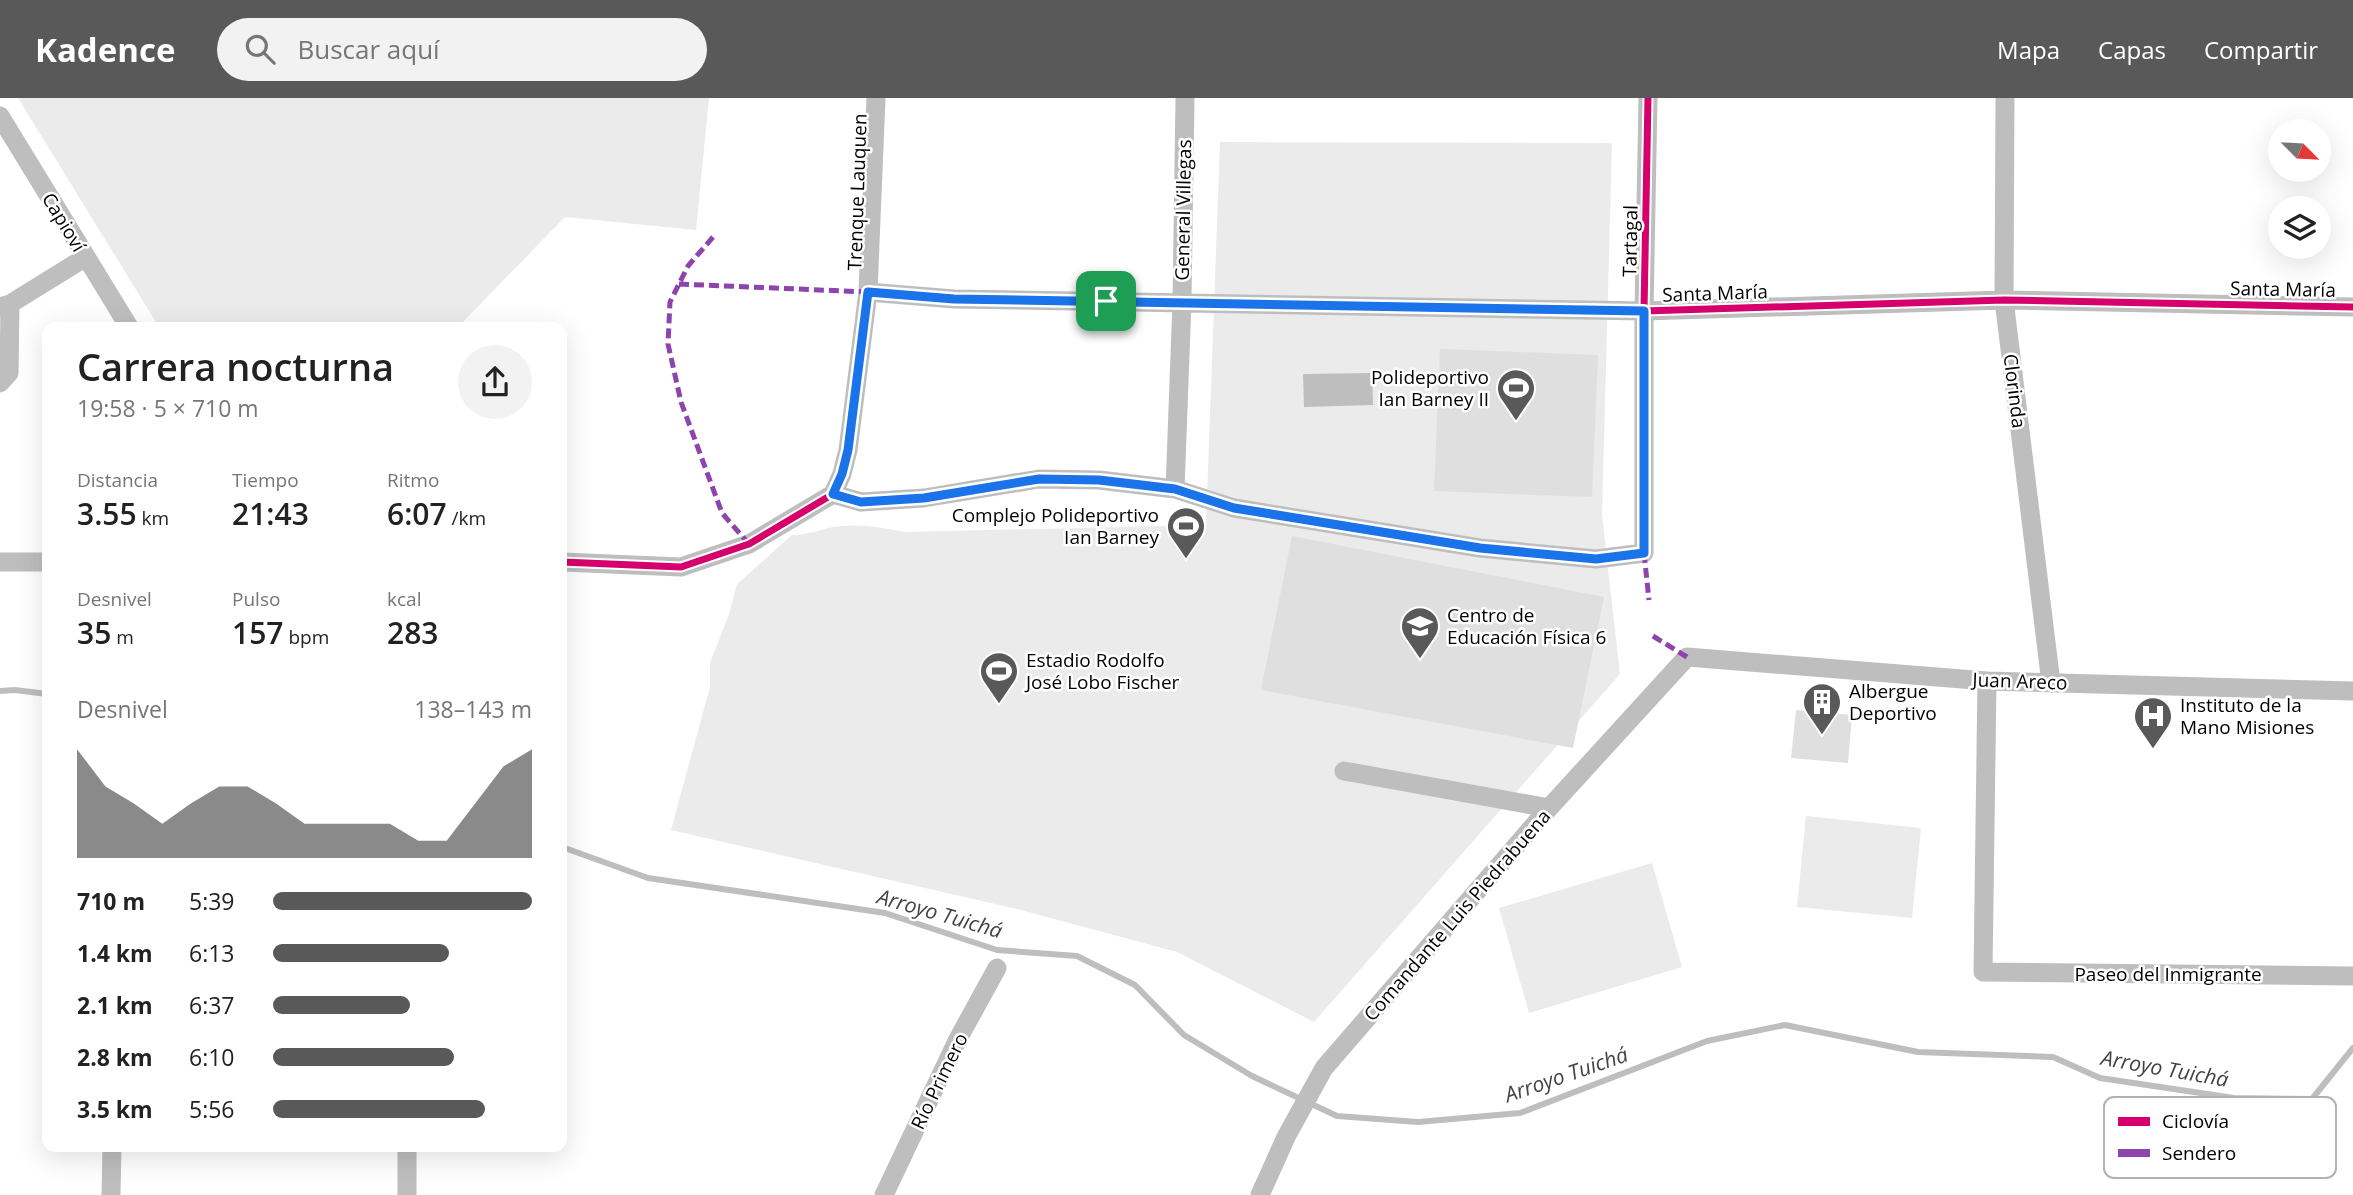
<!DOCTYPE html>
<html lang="es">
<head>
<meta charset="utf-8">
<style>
  :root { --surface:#fff; --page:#f2f2f2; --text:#222; --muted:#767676; --accent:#595959 }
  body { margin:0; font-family:"Open Sans",sans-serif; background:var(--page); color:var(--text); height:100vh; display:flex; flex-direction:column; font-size:26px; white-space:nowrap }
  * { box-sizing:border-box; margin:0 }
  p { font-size:23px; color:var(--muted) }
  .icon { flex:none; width:38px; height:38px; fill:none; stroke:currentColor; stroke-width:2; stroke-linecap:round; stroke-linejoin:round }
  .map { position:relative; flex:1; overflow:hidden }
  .panel { position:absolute; left:42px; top:224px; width:525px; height:830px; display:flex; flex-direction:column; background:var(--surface); border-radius:14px; box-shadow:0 7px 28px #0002 }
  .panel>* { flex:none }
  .needle { width:46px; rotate:114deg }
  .controls { position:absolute; left:2268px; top:21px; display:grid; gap:14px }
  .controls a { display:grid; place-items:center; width:63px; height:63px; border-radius:50%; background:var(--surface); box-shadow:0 7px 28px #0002; font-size:35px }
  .pin { position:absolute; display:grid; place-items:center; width:60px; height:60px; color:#fff; margin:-30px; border-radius:14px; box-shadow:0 4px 10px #0006 }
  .round { display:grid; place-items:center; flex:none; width:74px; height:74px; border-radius:37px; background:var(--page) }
  .overview { display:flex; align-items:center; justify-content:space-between; height:119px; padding:0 35px }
  h1 { font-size:38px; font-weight:600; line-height:52px }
  .figures { display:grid; grid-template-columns:repeat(3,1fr); gap:10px; height:119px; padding:7px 35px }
  .figures div { display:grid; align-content:center }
  .figures b { font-size:30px; font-weight:600 }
  .figures small { font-size:19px; font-weight:400 }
  .figures p { font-size:19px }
  .chart { height:196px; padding:14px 35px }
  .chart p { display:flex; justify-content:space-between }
  .chart svg { width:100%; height:126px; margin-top:7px; fill:var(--accent); opacity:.7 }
  ul { padding:0 35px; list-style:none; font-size:23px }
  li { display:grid; grid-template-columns:112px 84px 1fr; align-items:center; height:52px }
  li i { height:18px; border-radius:9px; background:var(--accent) }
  header { display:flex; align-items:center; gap:42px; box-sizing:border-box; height:98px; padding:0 35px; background:var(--accent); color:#fff }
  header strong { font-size:33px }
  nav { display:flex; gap:38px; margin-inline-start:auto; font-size:24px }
  .search { width:490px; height:63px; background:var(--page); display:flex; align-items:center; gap:18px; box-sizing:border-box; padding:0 24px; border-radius:38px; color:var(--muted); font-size:26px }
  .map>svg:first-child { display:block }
</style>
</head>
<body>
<header>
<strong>Kadence</strong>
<div class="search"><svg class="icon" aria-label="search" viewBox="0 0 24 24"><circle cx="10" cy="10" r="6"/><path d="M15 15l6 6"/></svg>Buscar aquí</div>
<nav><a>Mapa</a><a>Capas</a><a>Compartir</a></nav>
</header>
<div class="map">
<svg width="2353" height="1097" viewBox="0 0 2353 1097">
  <rect width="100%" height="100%" fill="#fff"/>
  <path fill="#ebebeb" d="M18 0H709L696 132 565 119 458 229H159Z
    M1220 44 1612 45 1602 417 1620 576 1314 924 1177 854 1021 812 671 732 710 589V565L729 516 737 486 792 437C812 437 824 429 842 428 864 426 884 430 905 434L1206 427Z
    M1806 718 1921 730 1912 820 1797 809Z
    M1652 765 1682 869 1529 915 1499 810Z"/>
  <path fill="#bebebe" d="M1372 275 1373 307 1304 309 1303 276Z"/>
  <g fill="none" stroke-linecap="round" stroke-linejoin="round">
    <path stroke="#bebebe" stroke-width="6" d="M0 593 15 592 47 596
      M562 749 648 780 885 815 997 852 1077 858 1135 887 1184 937 1252 978 1337 1018 1418 1024 1520 1015 1707 943 1785 927 1918 954 2053 959 2100 980 2234 1000 2312 1001 2353 950"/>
  </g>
  <path fill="#dfdfdf" d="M1440 251 1598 257 1592 399 1434 393Z
    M1292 438 1604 499 1573 650 1261 592Z
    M1796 612 1852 617 1848 665 1791 660Z"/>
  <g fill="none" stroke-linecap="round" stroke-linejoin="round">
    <path stroke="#bebebe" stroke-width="19" d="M2005 0 2004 202 2051 585
      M0 18 129 229
      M868 194 954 201 1644 213 2004 202 2353 209
      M0 209 10 206 86 159
      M0 285 9 275 10 206
      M1175 391 1182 204 1185 0
      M833 396 842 376 848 352 868 194 876 0
      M0 464H47
      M562 464 681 469 749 446 833 396 861 404 924 400 1039 381 1099 382 1175 391 1234 410 1480 450 1596 461 1644 455V213L1648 0
      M1987 583 1983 874 2353 878
      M1344 673 1549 710
      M111 1097 112 1048
      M407 1097V1048
      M884 1097 958 941 997 870
      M1260 1097 1286 1039 1324 970 1549 710 1687 559 1987 583 2353 593"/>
    <path stroke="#8e44ad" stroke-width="5" stroke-dasharray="10 5" stroke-linecap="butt" d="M713 139 688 168 670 204 668 246 681 304 722 415 749 446
      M679 186 868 194
      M1644 455 1649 502
      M1653 538 1687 559"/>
    <defs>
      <path id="cycleway" d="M868 194 954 201 1644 213 2004 202 2353 209
        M562 464 681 469 749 446 833 396 861 404 924 400 1039 381 1099 382 1175 391 1234 410 1480 450 1596 461 1644 455V213L1648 0"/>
    </defs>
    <use href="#cycleway" stroke="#fff" stroke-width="11"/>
    <use href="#cycleway" stroke="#d6006c" stroke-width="7"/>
  </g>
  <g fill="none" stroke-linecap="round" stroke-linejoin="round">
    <defs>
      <path id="route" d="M868 194 954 201 1644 213V455L1596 461 1480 450 1234 410 1175 391 1099 382 1039 381 924 400 861 404 833 396 842 376 848 352Z"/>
    </defs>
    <use href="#route" stroke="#fff" stroke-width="14"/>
    <use href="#route" stroke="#1a73e8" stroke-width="9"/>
  </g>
  <defs>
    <symbol id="stadium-pin" viewBox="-11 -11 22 30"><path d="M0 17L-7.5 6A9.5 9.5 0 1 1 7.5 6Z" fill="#595959" stroke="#fff"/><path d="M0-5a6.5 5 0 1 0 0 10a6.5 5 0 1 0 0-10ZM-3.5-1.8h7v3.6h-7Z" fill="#fff"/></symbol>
    <symbol id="school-pin" viewBox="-11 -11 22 30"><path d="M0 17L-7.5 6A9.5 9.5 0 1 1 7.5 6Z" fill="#595959" stroke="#fff"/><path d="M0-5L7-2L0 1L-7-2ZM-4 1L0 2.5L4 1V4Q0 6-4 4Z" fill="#fff"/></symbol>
    <symbol id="building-pin" viewBox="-11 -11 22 30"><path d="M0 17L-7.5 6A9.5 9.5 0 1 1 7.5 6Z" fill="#595959" stroke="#fff"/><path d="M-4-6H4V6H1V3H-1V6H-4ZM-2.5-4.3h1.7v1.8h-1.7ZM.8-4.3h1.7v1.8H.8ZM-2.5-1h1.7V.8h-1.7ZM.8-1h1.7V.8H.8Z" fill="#fff"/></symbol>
    <symbol id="hospital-pin" viewBox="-11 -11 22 30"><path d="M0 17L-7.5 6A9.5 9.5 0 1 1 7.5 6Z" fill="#595959" stroke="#fff"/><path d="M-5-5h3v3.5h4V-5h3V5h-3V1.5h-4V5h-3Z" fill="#fff"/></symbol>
  </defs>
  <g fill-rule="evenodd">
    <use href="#stadium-pin" x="1494" y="268" width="44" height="60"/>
    <use href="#stadium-pin" x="1164" y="406" width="44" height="60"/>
    <use href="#school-pin" x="1398" y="506" width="44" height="60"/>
    <use href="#stadium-pin" x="977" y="551" width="44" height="60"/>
    <use href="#building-pin" x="1800" y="582" width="44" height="60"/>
    <use href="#hospital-pin" x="2131" y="596" width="44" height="60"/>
  </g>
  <g text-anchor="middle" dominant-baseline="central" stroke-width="5" stroke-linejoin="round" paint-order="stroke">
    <g font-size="19" fill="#000" stroke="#fff">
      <text transform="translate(857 94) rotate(-88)">Trenque Lauquen</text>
      <text transform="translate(1183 112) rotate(-89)">General Villegas</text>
      <text transform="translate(64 124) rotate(59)">Capioví</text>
      <text transform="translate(1630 143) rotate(-89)">Tartagal</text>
      <text transform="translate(2283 191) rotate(1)">Santa María</text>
      <text transform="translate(1715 195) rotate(-2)">Santa María</text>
      <text transform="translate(2015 293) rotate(83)">Clorinda</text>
      <text transform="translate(2020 583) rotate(2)">Juan Areco</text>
      <text transform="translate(1457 817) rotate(-49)">Comandante Luis Piedrabuena</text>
      <text x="2168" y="876">Paseo del Inmigrante</text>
      <text transform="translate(939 983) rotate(-64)">Río Primero</text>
    </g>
    <g font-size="19" fill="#000" stroke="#fff" text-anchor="start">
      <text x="1489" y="279" text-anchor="end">Polideportivo<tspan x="1489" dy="22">Ian Barney II</tspan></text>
      <text x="1159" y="417" text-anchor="end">Complejo Polideportivo<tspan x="1159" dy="22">Ian Barney</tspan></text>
      <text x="1447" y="517">Centro de<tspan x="1447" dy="22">Educación Física 6</tspan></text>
      <text x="1026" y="562">Estadio Rodolfo<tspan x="1026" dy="22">José Lobo Fischer</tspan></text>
      <text x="1849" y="593">Albergue<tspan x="1849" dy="22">Deportivo</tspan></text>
      <text x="2180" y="607">Instituto de la<tspan x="2180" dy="22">Mano Misiones</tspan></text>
    </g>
    <g font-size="21" font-style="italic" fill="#434343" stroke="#fff">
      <text transform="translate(940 815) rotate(16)">Arroyo Tuichá</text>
      <text transform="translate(2165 970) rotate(10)">Arroyo Tuichá</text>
      <text transform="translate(1566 976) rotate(-19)">Arroyo Tuichá</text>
    </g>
  </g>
  <rect x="2104" y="999" width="232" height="81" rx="10" fill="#fff" stroke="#b2b2b2" stroke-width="2"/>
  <rect x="2118" y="1019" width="32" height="9" fill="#d6006c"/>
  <rect x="2118" y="1051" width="32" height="8" fill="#8e44ad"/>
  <g font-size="19" fill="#000">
    <text x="2162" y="1030">Ciclovía</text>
    <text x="2162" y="1062">Sendero</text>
  </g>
</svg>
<div class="controls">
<a><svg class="needle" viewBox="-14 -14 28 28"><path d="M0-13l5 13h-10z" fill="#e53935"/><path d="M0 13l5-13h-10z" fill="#767676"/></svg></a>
<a><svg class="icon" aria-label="layers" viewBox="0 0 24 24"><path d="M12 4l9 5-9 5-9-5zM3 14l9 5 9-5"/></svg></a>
</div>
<div class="pin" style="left:1106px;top:203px;background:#1e9e55"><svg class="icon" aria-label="arrive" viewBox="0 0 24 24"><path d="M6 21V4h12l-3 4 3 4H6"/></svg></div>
<section class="panel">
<div class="overview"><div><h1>Carrera nocturna</h1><p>19:58 · 5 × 710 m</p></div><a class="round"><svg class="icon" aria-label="share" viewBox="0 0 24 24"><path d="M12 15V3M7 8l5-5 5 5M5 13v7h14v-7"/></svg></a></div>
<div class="figures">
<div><p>Distancia</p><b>3.55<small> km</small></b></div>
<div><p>Tiempo</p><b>21:43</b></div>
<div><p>Ritmo</p><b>6:07<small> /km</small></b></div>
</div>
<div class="figures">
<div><p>Desnivel</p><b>35<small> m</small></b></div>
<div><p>Pulso</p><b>157<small> bpm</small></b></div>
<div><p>kcal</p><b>283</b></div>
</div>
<div class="chart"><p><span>Desnivel</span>138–143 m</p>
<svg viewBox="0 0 160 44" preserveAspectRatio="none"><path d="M0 44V6L10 19L20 25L30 32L40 25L50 19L60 19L70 25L80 32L90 32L100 32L110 32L120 38L130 38L140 25L150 12L160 6V44z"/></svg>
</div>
<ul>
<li><b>710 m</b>5:39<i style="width:100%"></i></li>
<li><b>1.4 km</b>6:13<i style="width:68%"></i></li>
<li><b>2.1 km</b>6:37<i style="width:53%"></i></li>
<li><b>2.8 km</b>6:10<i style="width:70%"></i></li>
<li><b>3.5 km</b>5:56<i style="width:82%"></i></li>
</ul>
</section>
</div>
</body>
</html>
